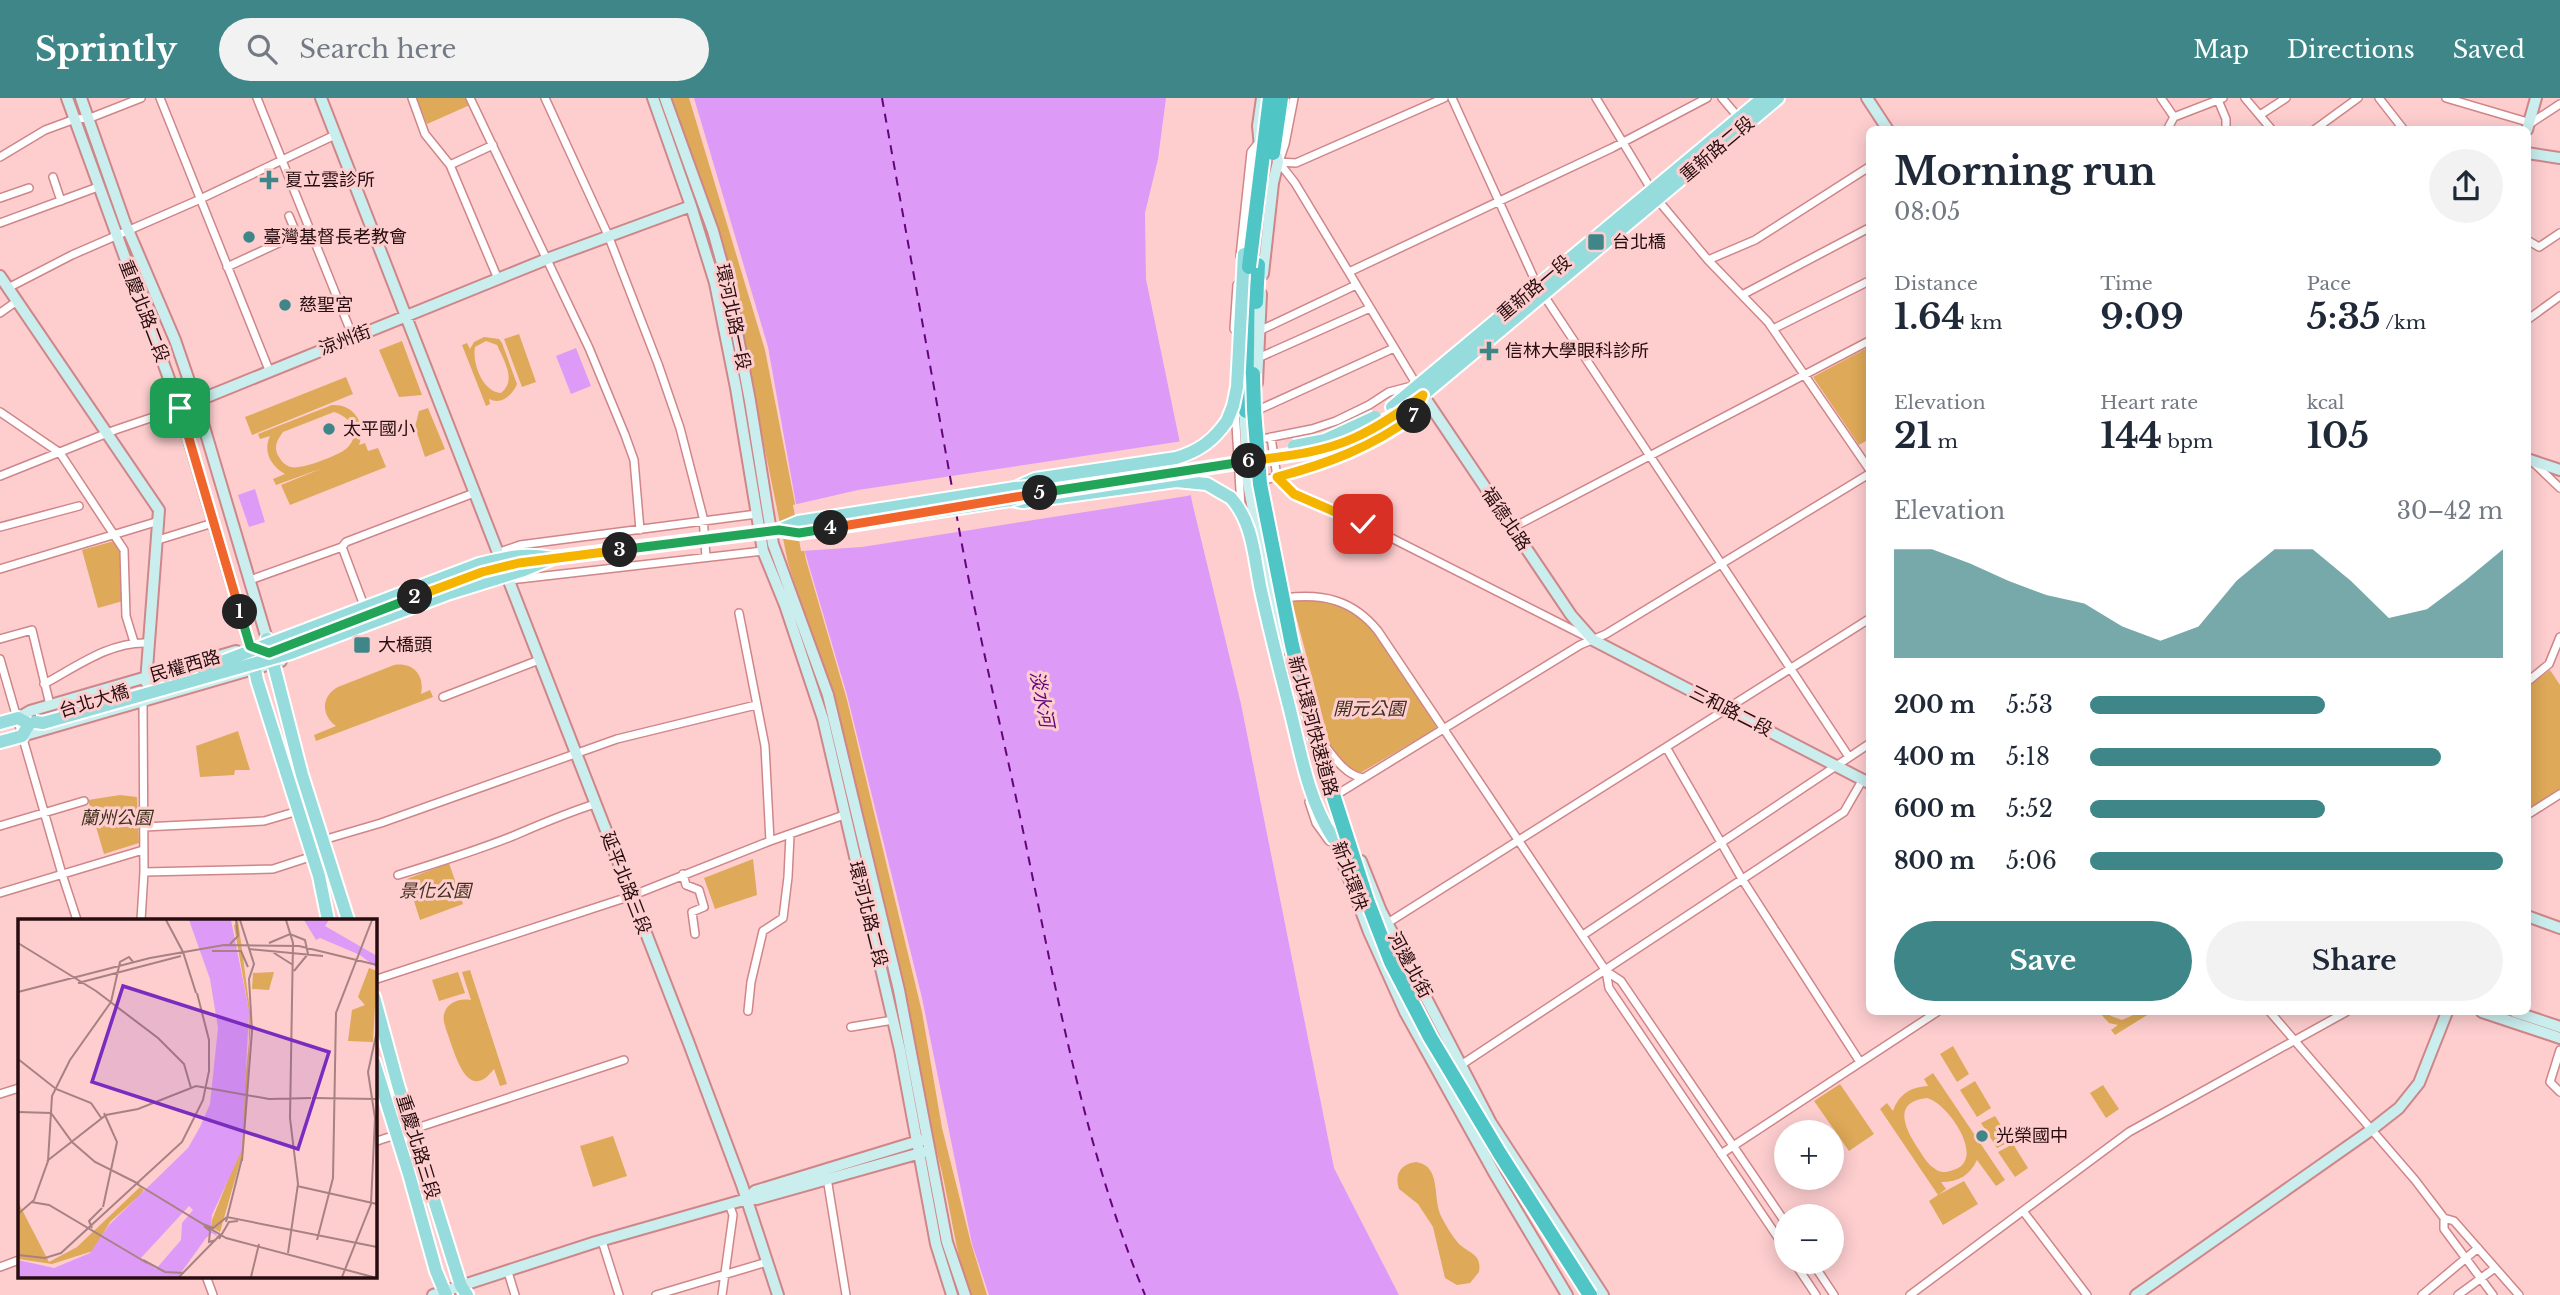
<!DOCTYPE html>
<html lang="en">
<head>
<meta charset="utf-8">
<style>
  :root { --surface:#fff; --page:#f2f2f3; --text:#1f2937; --muted:#747a83; --accent:#3e8687 }
  body { margin:0; font-family:"Libre Baskerville","Noto Sans TC",serif; background:var(--page); color:var(--text); height:100vh; display:flex; flex-direction:column; font-size:26px; white-space:nowrap }
  * { box-sizing:border-box; margin:0 }
  p { font-size:23px; color:var(--muted) }
  .icon { flex:none; width:38px; height:38px; fill:none; stroke:currentColor; stroke-width:2; stroke-linecap:round; stroke-linejoin:round }
  .map { position:relative; flex:1; overflow:hidden }
  .sheet { position:absolute; left:1866px; top:28px; width:665px; height:889px; display:flex; flex-direction:column; background:var(--surface); border-radius:10px; box-shadow:0 4px 18px #0003 }
  .sheet>* { flex:none }
  .buttons { position:absolute; left:1774px; top:1022px; display:grid; gap:14px }
  .buttons a { display:grid; place-items:center; width:70px; height:70px; border-radius:50%; background:var(--surface); box-shadow:0 4px 18px #0003; font-size:35px }
  .pin { position:absolute; display:grid; place-items:center; width:60px; height:60px; color:#fff; margin:-30px; border-radius:14px; box-shadow:0 4px 10px #0006 }
  .km { position:absolute; width:35px; height:35px; margin:-18px; border-radius:50%; background:#222; color:#fff; font-size:19px; line-height:35px; text-align:center }
  .round { display:grid; place-items:center; flex:none; width:74px; height:74px; border-radius:37px; background:var(--page) }
  .headline { display:flex; align-items:center; justify-content:space-between; height:119px; padding:0 28px }
  h1 { font-size:38px; font-weight:800; line-height:52px }
  .metrics { display:grid; grid-template-columns:repeat(3,1fr); gap:10px; height:119px; padding:7px 28px }
  .metrics div { display:grid; align-content:center }
  .metrics b { font-size:35px; font-weight:800 }
  .metrics small { font-size:19px; font-weight:400 }
  .metrics p { font-size:19px }
  .chart { height:196px; padding:14px 28px }
  .chart p { display:flex; justify-content:space-between }
  .chart svg { width:100%; height:126px; margin-top:7px; fill:var(--accent); opacity:.7 }
  .button { display:flex; gap:14px; margin-top:auto; padding:14px 28px }
  .button a { flex:1; height:80px; border-radius:42px; background:var(--accent); color:#fff; font-size:28px; font-weight:800; line-height:80px; text-align:center }
  .button a+a { background:var(--page); color:var(--text) }
  ul { padding:0 28px; list-style:none; font-size:23px }
  li { display:grid; grid-template-columns:112px 84px 1fr; align-items:center; height:52px }
  li i { height:18px; border-radius:9px; background:var(--accent) }
  header { display:flex; align-items:center; gap:42px; box-sizing:border-box; height:98px; padding:0 35px; background:var(--accent); color:#fff }
  header strong { font-size:33px }
  nav { display:flex; gap:38px; margin-inline-start:auto; font-size:24px }
  .search { width:490px; height:63px; background:var(--page); display:flex; align-items:center; gap:18px; box-sizing:border-box; padding:0 24px; border-radius:38px; color:var(--muted); font-size:26px }
  .map>svg:first-child { display:block }
</style>
</head>
<body>
<header>
<strong>Sprintly</strong>
<div class="search"><svg class="icon" aria-label="search" viewBox="0 0 24 24"><circle cx="10" cy="10" r="6"/><path d="M15 15l6 6"/></svg>Search here</div>
<nav><a>Map</a><a>Directions</a><a>Saved</a></nav>
</header>
<div class="map">
<svg width="2560" height="1197" viewBox="0 0 2560 1197">
  <rect width="100%" height="100%" fill="#fececf"/>
  <path fill="#dea958" fill-rule="evenodd" d="M416 0H468L470 7 427 26Z
    M670 0H689L765 252 806 462 847 602 922 914 942 1030 971 1145 987 1197H970C951 1142 949 1084 929 1030L831 599 788 465 732 190Z
    M519 236 536 284 522 289 504 241Z
    M484 239 499 241 502 245 517 286C512 298 501 307 489 301L490 306 486 308 462 247 467 245 470 251 474 244ZM486 243 497 247C504 263 517 282 501 295 483 294 472 266 475 249Z
    M402 243 422 297 399 299 379 252Z
    M1869 249V341L1859 347 1813 279Z
    M346 279 353 296 252 337 245 319Z
    M332 307C356 306 366 327 359 347L365 345 368 353 378 350 386 369 290 407 281 387 323 370 276 387 273 381 285 376C270 367 263 353 270 338L260 341 258 336ZM334 314C351 319 362 335 347 350 340 357 301 372 291 369 286 368 281 363 279 359 273 350 277 342 283 334Z
    M428 310 445 351 425 359 415 329 419 313Z
    M114 443 121 458 123 503 98 510 82 452Z
    M1309 501C1325 503 1343 506 1355 516 1384 538 1416 597 1437 630L1362 674 1356 675 1349 671 1330 647 1292 503Z
    M394 567C413 564 425 577 421 596L430 592 433 599 316 643 314 637 336 628C321 617 321 598 338 589Z
    M2550 572 2560 587V693L2527 715V589Z
    M238 633 250 672H235L234 677 200 679 196 648Z
    M120 697 137 699 139 745 104 756 88 702Z
    M753 761 757 797 715 811 704 780Z
    M449 765 463 806 420 822 407 781Z
    M470 872 507 986 500 988 494 971C469 1004 457 962 450 943 448 935 442 924 444 916 447 904 460 900 471 902L462 874Z
    M458 874 465 895 439 903 432 882Z
    M2099 914H2106L2111 918 2122 922 2140 914H2152L2115 937 2111 932 2118 927 2109 925Z
    M1953 948 1969 976 1957 984 1940 956Z
    M1933 975 2005 1082 1996 1088 1977 1062C1970 1077 1959 1084 1941 1084L1946 1091 1938 1097 1964 1083 1978 1106 1943 1127 1929 1103 1938 1097 1880 1011 1887 1005 1893 1013C1899 996 1911 989 1928 988L1924 981ZM1927 1000C1948 1005 1990 1065 1950 1073 1944 1075 1938 1074 1934 1070 1927 1066 1922 1056 1917 1049 1905 1030 1892 1004 1927 1000Z
    M1975 983 1991 1010 1977 1019 1960 992Z
    M1840 986 1874 1036 1849 1053 1814 1003Z
    M2103 987 2119 1011 2106 1020 2090 995Z
    M1995 1018 2011 1043 1997 1050 1981 1025Z
    M613 1038 627 1078 593 1089 580 1048Z
    M2013 1046 2028 1070 2015 1079 1998 1054Z
    M1416 1064C1442 1068 1432 1099 1441 1118 1446 1128 1452 1138 1459 1146 1470 1156 1482 1156 1479 1174L1470 1185 1457 1187 1445 1180 1433 1129 1418 1106 1399 1091C1394 1076 1401 1066 1416 1064Z"/>
  <path fill="#de9af7" d="M694 0H1166L1158 61 1145 115 1146 181 1193 408 1241 606 1334 1070 1399 1197H989L972 1146 922 900 847 597 804 451 768 249Z
    M576 250 591 288 571 296 556 258Z
    M255 391 265 424 249 429 238 397Z"/>
  <path fill="#fececf" d="M1183 343 1194 396 1187 398 862 449 801 453 793 407 858 392Z"/>
  <g fill="none" stroke-linecap="round" stroke-linejoin="round">
    <path stroke="#62057b" stroke-width="2" stroke-dasharray="9 7" stroke-linecap="butt" d="M882 0 953 395
      M956 414C976 528 1004 639 1027 752 1058 903 1086 1054 1145 1197"/>
    <defs>
      <path id="street" d="M160 0 269 272
        M257 0 353 239
        M412 0 425 36 450 67 498 181
        M470 0 589 250 625 337 634 362 640 432
        M545 0 608 137 658 266 680 330 703 419 706 459
        M1452 0 1537 187 1849 659
        M1596 0 1657 101 1708 162 1768 224 1869 371
        M1722 0 1739 20
        M2161 0 2174 19 2223 0
        M2245 0 2272 32
        M2379 0 2404 32
        M2446 0 2531 25 2560 6
        M2218 2 2226 21V32
        M2260 17 2286 0
        M2167 32 2174 19
        M2314 32 2358 0
        M0 59 45 32 75 21 90 20 141 0
        M1277 62 1295 85 1418 289
        M1278 64 1296 65 1444 0
        M1279 64 1285 46 1294 0
        M450 67 493 47
        M53 79 61 103
        M0 100 29 90
        M289 118 297 137
        M0 125 98 89
        M2527 142 2539 149 2560 135
        M1240 158 1251 54 1259 44
        M1708 162 1755 142 1869 69
        M227 169 309 131
        M1349 174 1612 50 1707 0
        M8 190 72 157 196 103 335 37
        M1742 197 1869 130
        M0 215 17 203
        M2527 222 2560 198
        M1234 231 1237 187
        M1773 231 1869 183
        M1259 233 1356 187
        M1258 260 1370 210
        M1235 310 1241 409
        M1258 312 1394 250
        M0 314 60 355 124 452 126 518 134 544
        M1271 339 1277 379 1294 395 1338 413 1589 540
        M1267 340 1312 331 1336 323 1369 307 1389 294 1412 288
        M2535 366 2560 390
        M1238 371 1243 381 1248 386 1305 372 1359 352 1391 335 1416 316 1422 300
        M0 378 115 332 183 309
        M0 429 79 408
        M1512 430 1869 243
        M158 442 213 425
        M342 449 363 505
        M497 455 520 447 757 416
        M0 471 159 423
        M250 482 342 449 346 444 474 395
        M510 482 763 453
        M1285 500C1323 495 1353 502 1378 533L1606 873 1621 883 1787 1127
        M739 515 765 648 770 743
        M0 541 32 532 50 607
        M0 561 62 776 77 822
        M2527 584 2549 566 2560 539
        M44 586C76 569 110 543 148 545
        M443 599 539 562
        M1320 641C1331 655 1344 677 1363 680
        M1666 649 1742 781 1860 964
        M1336 697 1580 547 1606 536 1869 376
        M1309 704 1316 725 1329 743
        M2527 717 2560 696
        M0 728 84 703
        M144 729 264 723 298 713
        M323 742 381 725 617 641 756 607
        M144 774 273 771 313 758
        M683 776 686 787 699 792 704 809 692 814 695 836
        M398 777C437 765 475 753 513 738 541 726 566 715 595 706
        M0 795 143 752
        M141 822 144 774 143 604
        M1386 826 1869 521
        M1583 837 1869 646
        M1606 873 1609 890 1787 1153
        M374 882 631 798 770 743 844 717
        M748 913 751 884 763 833 783 820 788 779 790 737
        M2270 914 2415 1082 2444 1120 2454 1123 2519 1197
        M851 929 893 922
        M2560 952 2550 984 2560 994
        M1461 967 1844 714 1863 681
        M0 996 19 990
        M374 1044 624 962
        M1721 1056 1937 914
        M827 1080 846 1197
        M2023 1113 2087 1197
        M2444 1120V1131L2493 1197
        M602 1143 619 1197
        M1794 1164 1816 1197
        M1812 1164 1834 1197
        M0 1169 19 1162
        M508 1174 515 1197
        M206 1178 213 1197
        M656 1197 767 1164
        M722 1197 733 1117 729 1106
        M1910 1197 2129 1034 2346 914
        M2422 1197 2478 1150
        M2458 1197 2495 1170"/>
      <path id="secondary" d="M67 0 180 311 250 548
        M81 0 125 125 175 242 199 312 267 541
        M321 0 688 943 742 1087 778 1197
        M653 0 691 108 715 185 736 290 763 453 785 507 823 621 900 952 936 1146 952 1197
        M665 0 713 133 728 187 750 303 773 446 828 597 899 892 947 1144 965 1197
        M1867 0 1888 32
        M2527 32 2536 0
        M1260 49 1258 28 1262 0
        M2527 55 2560 60
        M1263 176 1273 85 1278 64 1275 47
        M0 178 159 412 146 584
        M1257 285 1261 196
        M1423 297 1571 517 1593 542 1869 685
        M1244 306 1248 386 1281 552
        M187 307 547 161 691 108
        M2527 361 2560 372
        M18 620 30 613 236 553
        M22 638 281 563
        M1331 733 1369 834 1405 914 1496 1078 1567 1197
        M1361 763 1381 813 1491 1025 1603 1197
        M2527 818 2560 830
        M2482 914 2560 940
        M2515 914 2560 929
        M747 1101 755 1093 922 1042
        M433 1197 596 1144 747 1101H757L924 1054
        M2136 1197 2371 1032 2399 1010 2419 985 2447 914"/>
      <path id="primary" d="M1392 309 1763 0
        M1395 317 1423 297 1778 0
        M779 432 798 424 1015 390 1035 381 1176 360C1199 353 1213 343 1227 323
        M779 432 799 435 1010 402 1023 404 1176 383 1207 386 1231 400
        M267 541 302 677 348 822
        M252 555 257 582 319 778 328 822
        M264 561 269 555 293 545
        M1288 604C1300 650 1307 700 1333 740
        M0 625 18 620 29 626
        M0 644 22 638 29 626
        M374 899 398 987 461 1188 467 1197
        M374 964 409 1076 436 1173 446 1197"/>
      <path id="highway" d="M1256 204 1258 167
        M1246 313 1248 191"/>
    </defs>
    <use href="#street" stroke="#cf8689" stroke-width="10"/>
    <use href="#secondary" stroke="#cf8689" stroke-width="14"/>
    <use href="#primary" stroke="#fff" stroke-width="16"/>
    <use href="#highway" stroke="#fff" stroke-width="18"/>
    <use href="#street" stroke="#fff" stroke-width="7"/>
    <use href="#secondary" stroke="#caeeee" stroke-width="10"/>
    <use href="#primary" stroke="#96dcdd" stroke-width="12"/>
    <use href="#highway" stroke="#50c5c6" stroke-width="14"/>
    <defs>
      <path id="primary-bridge" d="M1227 323 1233 308 1237 289 1244 156
        M1294 348 1325 342 1375 319
        M1015 390 1037 388
        M1231 400C1255 427 1254 464 1262 497 1270 533 1279 569 1288 604
        M1010 402 1023 398 1316 353 1354 340 1395 317
        M412 500 507 467
        M203 571 479 466C507 459 524 455 552 460
        M35 624 43 625 291 555 450 495 524 472 553 460 779 432"/>
      <path id="highway-bridge" d="M1273 55 1281 0
        M1249 169 1270 0
        M1253 276 1254 312 1260 386 1292 547 1317 647 1367 802 1391 864 1430 939 1500 1056 1590 1197"/>
    </defs>
    <use href="#primary-bridge" stroke="#fff" stroke-width="16" stroke-linecap="butt"/>
    <use href="#highway-bridge" stroke="#fff" stroke-width="18" stroke-linecap="butt"/>
    <use href="#primary-bridge" stroke="#96dcdd" stroke-width="12"/>
    <use href="#highway-bridge" stroke="#50c5c6" stroke-width="14"/>
  </g>
  <g fill="none" stroke-linecap="round" stroke-linejoin="round">
    <defs>
      <path id="split-1" d="M180 310 240 514"/>
      <path id="split-2" d="M240 514 250 548 269 555 415 499"/>
      <path id="split-3" d="M415 499 482 474 519 465 620 452"/>
      <path id="split-4" d="M620 452 779 432 799 435 831 430"/>
      <path id="split-5" d="M831 430 1040 395"/>
      <path id="split-6" d="M1040 395 1249 363"/>
      <path id="split-7" d="M1249 363C1285 358 1321 355 1354 340 1379 329 1401 313 1423 297L1414 318"/>
      <path id="split-8" d="M1363 426 1294 396 1277 379C1327 366 1372 349 1414 318"/>
    </defs>
    <use href="#split-1" stroke="#fff" stroke-width="14"/>
    <use href="#split-2" stroke="#fff" stroke-width="14"/>
    <use href="#split-3" stroke="#fff" stroke-width="14"/>
    <use href="#split-4" stroke="#fff" stroke-width="14"/>
    <use href="#split-5" stroke="#fff" stroke-width="14"/>
    <use href="#split-6" stroke="#fff" stroke-width="14"/>
    <use href="#split-7" stroke="#fff" stroke-width="14"/>
    <use href="#split-8" stroke="#fff" stroke-width="14"/>
    <use href="#split-1" stroke="#f0652b" stroke-width="9"/>
    <use href="#split-2" stroke="#22a559" stroke-width="9"/>
    <use href="#split-3" stroke="#f5b400" stroke-width="9"/>
    <use href="#split-4" stroke="#22a559" stroke-width="9"/>
    <use href="#split-5" stroke="#f0652b" stroke-width="9"/>
    <use href="#split-6" stroke="#22a559" stroke-width="9"/>
    <use href="#split-7" stroke="#f5b400" stroke-width="9"/>
    <use href="#split-8" stroke="#f5b400" stroke-width="9"/>
  </g>
  <g fill="#3e8687" stroke="#fececf" stroke-width="2.5">
    <path d="M265.5 71.5h7v7h7v7h-7v7h-7v-7h-7v-7h7z"/>
    <circle cx="249" cy="139" r="7"/>
    <rect x="1587" y="135" width="18" height="18" rx="3.5"/>
    <circle cx="285" cy="207" r="7"/>
    <path d="M1485.5 242.5h7v7h7v7h-7v7h-7v-7h-7v-7h7z"/>
    <circle cx="329" cy="331" r="7"/>
    <rect x="353" y="538" width="18" height="18" rx="3.5"/>
    <circle cx="1982" cy="1038" r="7"/>
  </g>
  <g text-anchor="middle" dominant-baseline="central" stroke-width="6" stroke-linejoin="round" paint-order="stroke">
    <g font-size="18" fill="#270d0f" stroke="#fececf">
      <text transform="translate(1717 51) rotate(-40)">重新路二段</text>
      <text transform="translate(1534 190) rotate(-40)">重新路一段</text>
      <text transform="translate(144 213) rotate(69)">重慶北路二段</text>
      <text transform="translate(733 219) rotate(78)">環河北路一段</text>
      <text transform="translate(345 242) rotate(-21)">涼州街</text>
      <text transform="translate(1506 421) rotate(56)">福德北路</text>
      <text transform="translate(185 568) rotate(-16)">民權西路</text>
      <text transform="translate(94 603) rotate(-17)">台北大橋</text>
      <text transform="translate(1731 613) rotate(27)">三和路二段</text>
      <text transform="translate(1313 628) rotate(75)">新北環河快速道路</text>
      <text transform="translate(1350 778) rotate(70)">新北環快</text>
      <text transform="translate(626 785) rotate(69)">延平北路三段</text>
      <text transform="translate(868 816) rotate(76)">環河北路二段</text>
      <text transform="translate(1410 867) rotate(62)">河邊北街</text>
      <text transform="translate(418 1049) rotate(73)">重慶北路三段</text>
    </g>
    <g font-size="18" fill="#270d0f" stroke="#fececf" text-anchor="start">
      <text x="285" y="82">夏立雲診所</text>
      <text x="263" y="139">臺灣基督長老教會</text>
      <text x="1612" y="144">台北橋</text>
      <text x="299" y="207">慈聖宮</text>
      <text x="1505" y="253">信林大學眼科診所</text>
      <text x="343" y="331">太平國小</text>
      <text x="378" y="547">大橋頭</text>
      <text x="1996" y="1038">光榮國中</text>
    </g>
    <g font-size="18" font-style="italic" fill="#3e311e" stroke="#fececf">
      <text x="1369" y="611">開元公園</text>
      <text x="116" y="720">蘭州公園</text>
      <text x="435" y="793">景化公園</text>
    </g>
    <g font-size="19" font-style="italic" fill="#62057b" stroke="#fececf">
      <text transform="translate(1042 601) rotate(79)">淡水河</text>
    </g>
  </g>
  <g transform="translate(18 821)">
    <rect width="359" height="359" fill="#fececf"/>
    <path d="M220 1 233 99 226 229 202 313 193 308 194 301 220 236 231 122 230 86 216 7ZM351 49 359 52 355 123 330 122 334 91 347 86 340 78ZM256 53 251 71 234 70 235 54ZM122 268 126 271 122 276 92 303 75 332 34 345 0 340V283L31 343 59 328Z" fill="#dea958"/>
    <path d="M171 1H213L231 91 224 231 194 296 193 307 200 318 194 314 188 319 160 358H0V341L36 349 72 334 91 306 170 229 182 208 192 185 200 109 192 60ZM171 287 175 291 164 304 163 321 138 350 123 339ZM286 1H311L307 7 359 37V49L342 36 302 19 298 21Z" fill="#de9af7" fill-rule="evenodd"/>
    <path fill="none" stroke="#de9af7" stroke-width="3.5" d="M197 1 203 24M206 37 219 108 214 170M213 175 205 227 213 239"/>
    <path fill="none" stroke="#a88182" stroke-width="2" d="M148 1 165 33 178 74M222 1 236 45 231 60 234 112 224 242M268 1 275 24 272 199 280 265 270 334M0 24 78 72 140 119 166 145 173 169M251 24 272 15 287 21 290 35 276 52M212 25 220 17 218 1M231 30 305 37M194 32H223L230 48M253 32 275 46M60 64 163 37M0 73 132 39 206 26 281 27 359 46M93 83 102 43 111 38 116 44M0 140 38 170 73 184 84 200M294 179 359 180M0 193 33 194 54 223 77 243 121 265M29 242 88 196 120 190 178 167 251 180 293 179M119 265 208 319 355 358M279 267 359 285M13 283 31 286 129 344M85 288 99 223 86 194M0 295 16 281 30 242 34 177 52 141 93 83M208 303 224 239M185 305 195 309 209 298 359 328M186 307 192 312 191 323 198 321M74 309 71 302 84 289M201 320 211 303 220 302M299 321 315 259 318 94 354 1M0 336 27 339 43 334 164 223 185 181 191 152V121L179 74M125 341 147 353 166 354M161 358 203 315M233 358 241 325M324 358 353 285 357 199 350 153 359 112"/>
    <path fill="#7b2cbf" fill-opacity="0.15" stroke="#7b2cbf" stroke-width="3.5" d="M105 67 311 133 280 230 74 163Z"/>
    <rect width="359" height="359" fill="none" stroke="#270d0f" stroke-width="3.5"/>
  </g>
</svg>
<div class="buttons">
<a>+</a>
<a>−</a>
</div>
<div class="pin" style="left:180px;top:310px;background:#1e9e55"><svg class="icon" aria-label="arrive" viewBox="0 0 24 24"><path d="M6 21V4h12l-3 4 3 4H6"/></svg></div>
<div class="pin" style="left:1363px;top:426px;background:#d93025"><svg class="icon" aria-label="check" viewBox="0 0 24 24"><path d="M5 12l5 5 9-10"/></svg></div>
<b class="km" style="left:240px;top:514px">1</b>
<b class="km" style="left:415px;top:499px">2</b>
<b class="km" style="left:620px;top:452px">3</b>
<b class="km" style="left:831px;top:430px">4</b>
<b class="km" style="left:1040px;top:395px">5</b>
<b class="km" style="left:1249px;top:363px">6</b>
<b class="km" style="left:1414px;top:318px">7</b>
<section class="sheet">
<div class="headline"><div><h1>Morning run</h1><p>08:05</p></div><a class="round"><svg class="icon" aria-label="share" viewBox="0 0 24 24"><path d="M12 15V3M7 8l5-5 5 5M5 13v7h14v-7"/></svg></a></div>
<div class="metrics">
<div><p>Distance</p><b>1.64<small> km</small></b></div>
<div><p>Time</p><b>9:09</b></div>
<div><p>Pace</p><b>5:35<small> /km</small></b></div>
</div>
<div class="metrics">
<div><p>Elevation</p><b>21<small> m</small></b></div>
<div><p>Heart rate</p><b>144<small> bpm</small></b></div>
<div><p>kcal</p><b>105</b></div>
</div>
<div class="chart"><p><span>Elevation</span>30–42 m</p>
<svg viewBox="0 0 160 44" preserveAspectRatio="none"><path d="M0 44V6L10 6L20 11L30 17L40 22L50 25L60 33L70 38L80 33L90 17L100 6L110 6L120 17L130 30L140 27L150 17L160 6V44z"/></svg>
</div>
<ul>
<li><b>200 m</b>5:53<i style="width:57%"></i></li>
<li><b>400 m</b>5:18<i style="width:85%"></i></li>
<li><b>600 m</b>5:52<i style="width:57%"></i></li>
<li><b>800 m</b>5:06<i style="width:100%"></i></li>
</ul>
<div class="button"><a>Save</a><a>Share</a></div>
</section>
</div>
</body>
</html>
